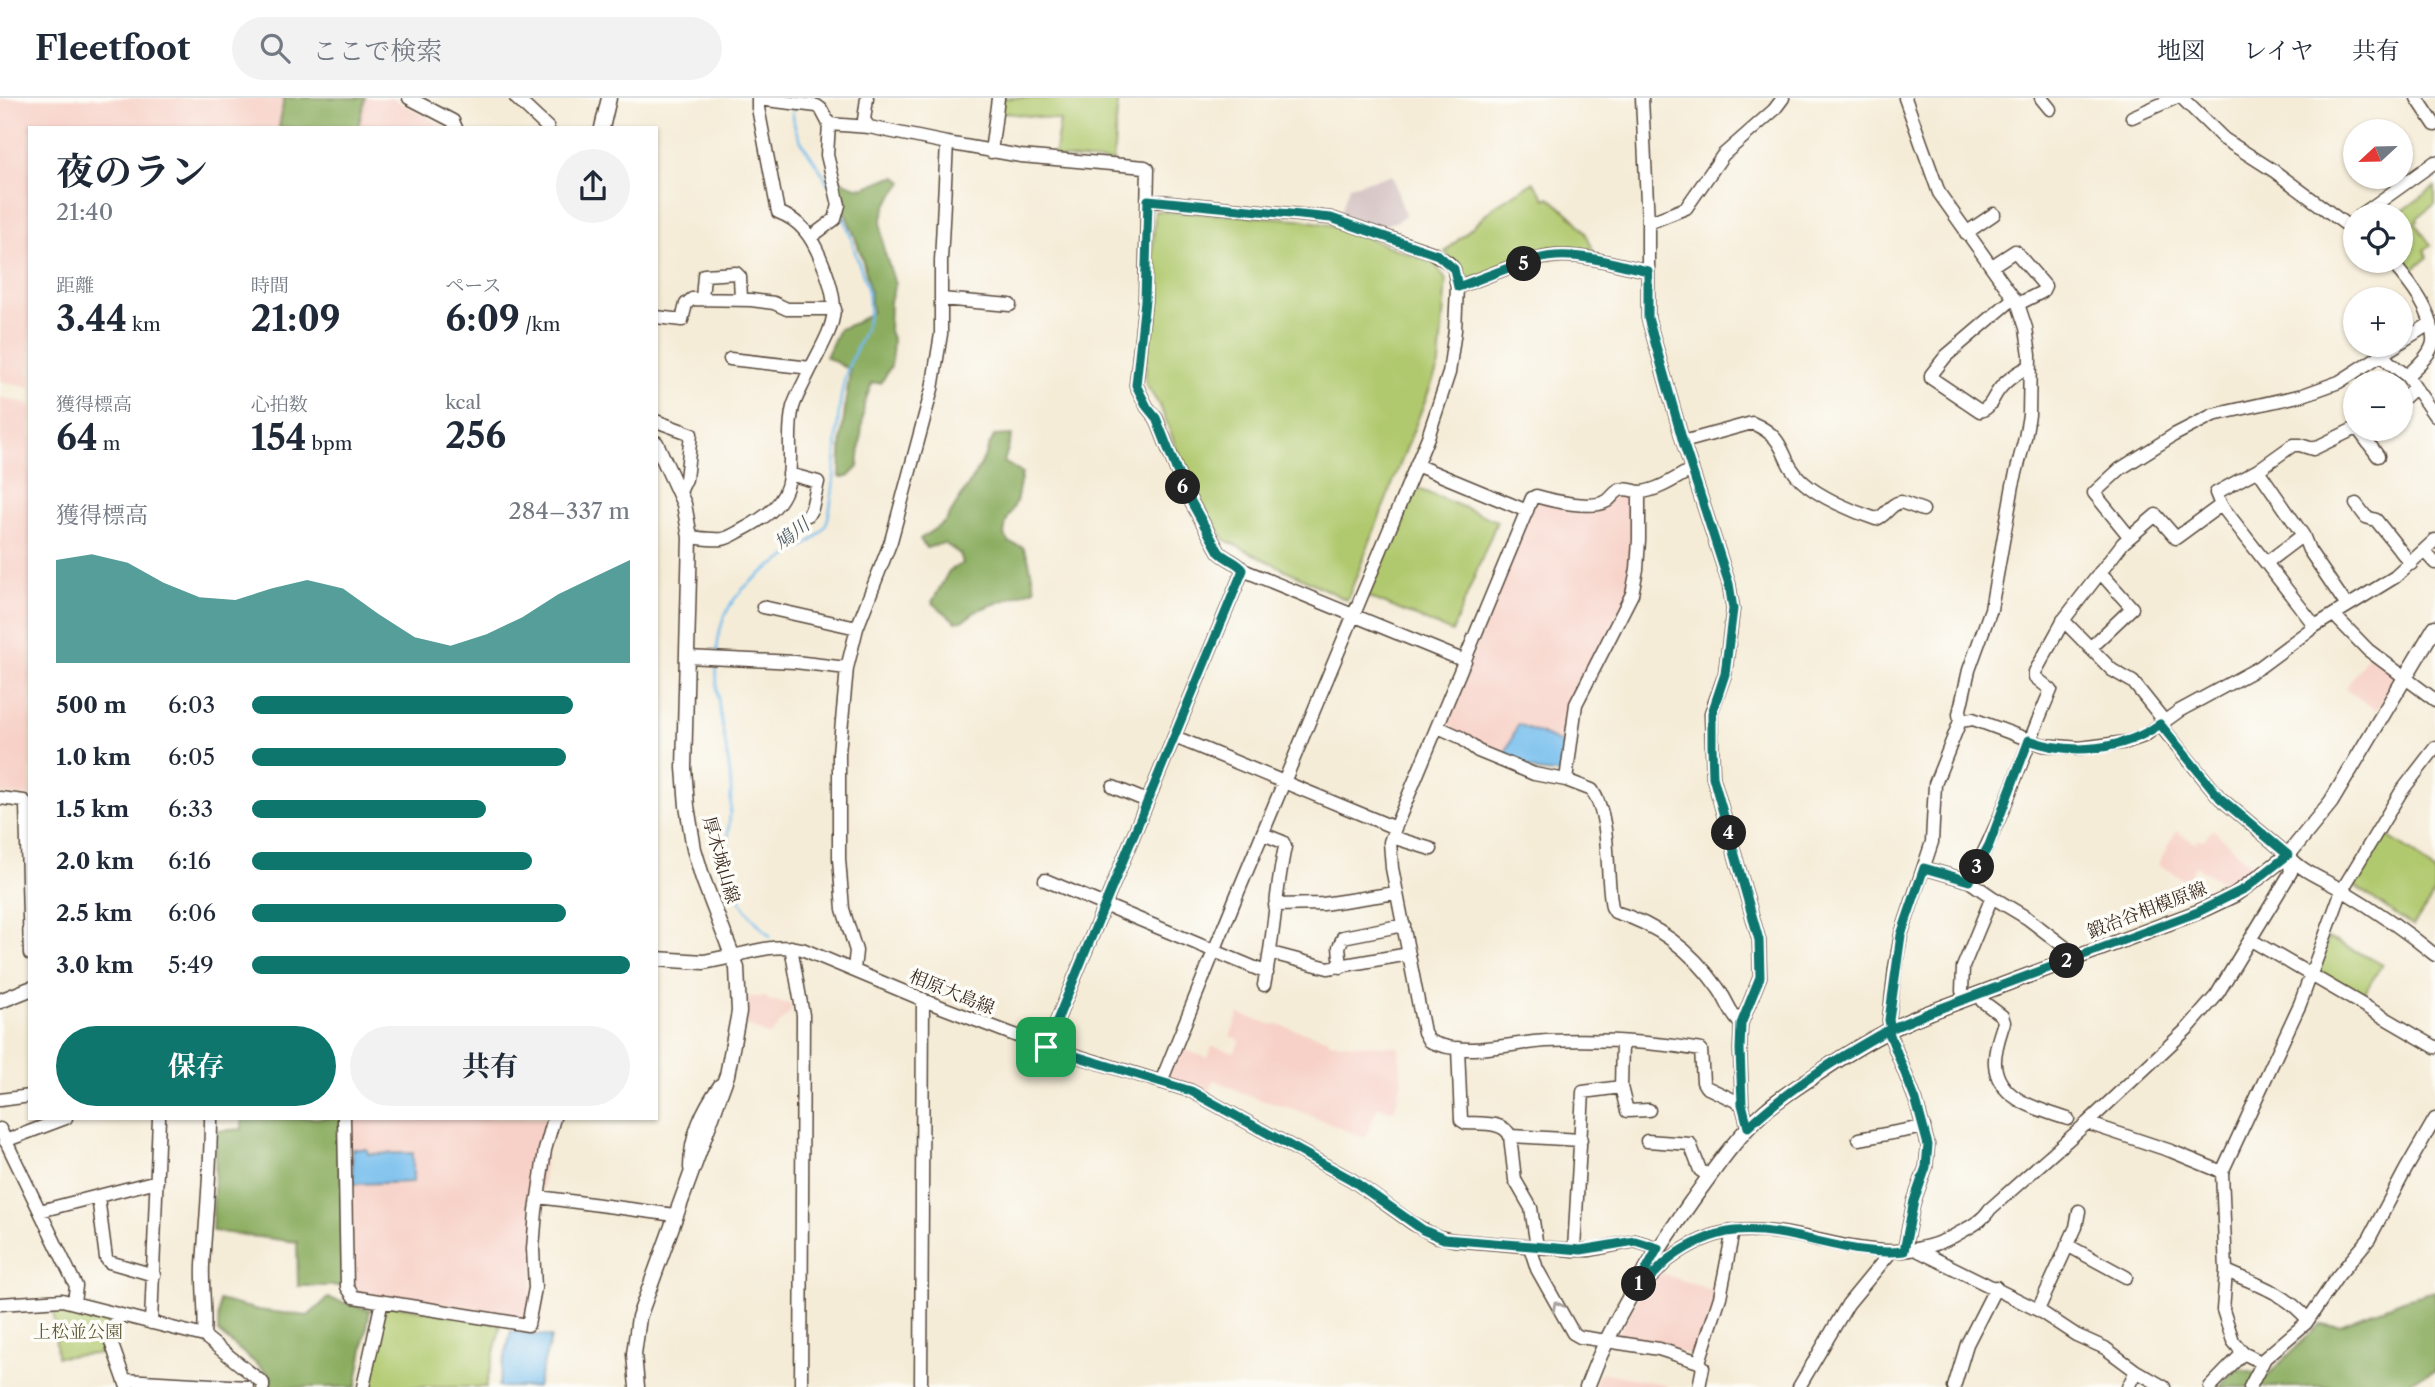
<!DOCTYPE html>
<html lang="ja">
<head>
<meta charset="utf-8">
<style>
  :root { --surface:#fff; --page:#f2f2f3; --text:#1f2937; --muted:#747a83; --line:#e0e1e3; --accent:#0f766e }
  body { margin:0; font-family:"Libre Caslon Text","Noto Serif JP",serif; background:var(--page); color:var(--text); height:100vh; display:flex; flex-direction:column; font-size:26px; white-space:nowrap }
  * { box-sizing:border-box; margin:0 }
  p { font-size:23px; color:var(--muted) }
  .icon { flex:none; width:38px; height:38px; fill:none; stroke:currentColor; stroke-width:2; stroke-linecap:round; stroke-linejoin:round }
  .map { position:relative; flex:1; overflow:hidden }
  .sheet { position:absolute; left:28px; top:28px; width:630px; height:994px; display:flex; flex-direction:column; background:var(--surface); border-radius:0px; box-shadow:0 2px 5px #0004 }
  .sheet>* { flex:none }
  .needle { width:46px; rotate:248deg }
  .buttons { position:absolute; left:2343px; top:21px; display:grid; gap:14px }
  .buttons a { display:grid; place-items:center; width:70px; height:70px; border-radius:50%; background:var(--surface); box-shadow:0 2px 5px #0004; font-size:35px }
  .pin { position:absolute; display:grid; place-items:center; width:60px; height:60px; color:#fff; margin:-30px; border-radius:14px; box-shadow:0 4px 10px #0006 }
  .km { position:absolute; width:35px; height:35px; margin:-18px; border-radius:50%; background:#222; color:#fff; font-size:19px; line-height:35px; text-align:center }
  .round { display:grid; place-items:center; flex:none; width:74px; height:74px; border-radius:37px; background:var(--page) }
  .headline { display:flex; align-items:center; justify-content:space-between; height:119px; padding:0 28px }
  h1 { font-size:38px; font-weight:700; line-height:52px }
  .metrics { display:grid; grid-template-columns:repeat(3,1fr); gap:10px; height:119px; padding:7px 28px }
  .metrics div { display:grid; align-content:center }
  .metrics b { font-size:35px; font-weight:700 }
  .metrics small { font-size:19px; font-weight:400 }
  .metrics p { font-size:19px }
  .chart { height:196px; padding:14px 28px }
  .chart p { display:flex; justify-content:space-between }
  .chart svg { width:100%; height:126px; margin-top:7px; fill:var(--accent); opacity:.7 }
  .action { display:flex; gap:14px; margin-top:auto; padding:14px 28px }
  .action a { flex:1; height:80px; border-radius:42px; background:var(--accent); color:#fff; font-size:28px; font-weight:700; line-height:80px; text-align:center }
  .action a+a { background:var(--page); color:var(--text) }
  ul { padding:0 28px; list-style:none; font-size:23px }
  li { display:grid; grid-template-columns:112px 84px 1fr; align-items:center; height:52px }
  li i { height:18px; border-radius:9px; background:var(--accent) }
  header { display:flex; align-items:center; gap:42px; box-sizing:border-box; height:98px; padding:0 35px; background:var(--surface); border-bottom:2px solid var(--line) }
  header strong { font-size:33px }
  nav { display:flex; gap:38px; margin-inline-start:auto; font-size:24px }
  .search { width:490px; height:63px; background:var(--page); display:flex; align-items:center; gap:18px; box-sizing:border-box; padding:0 24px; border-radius:38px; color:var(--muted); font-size:26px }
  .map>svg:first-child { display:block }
</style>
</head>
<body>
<header>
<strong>Fleetfoot</strong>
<div class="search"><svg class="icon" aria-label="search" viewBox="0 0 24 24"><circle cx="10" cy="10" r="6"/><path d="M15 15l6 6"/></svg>ここで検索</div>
<nav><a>地図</a><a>レイヤ</a><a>共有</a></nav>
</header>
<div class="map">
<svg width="2435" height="1289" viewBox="0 0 2435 1289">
  <rect width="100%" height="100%" fill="#fdfcf7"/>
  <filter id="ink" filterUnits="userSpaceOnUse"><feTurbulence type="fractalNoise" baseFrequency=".0143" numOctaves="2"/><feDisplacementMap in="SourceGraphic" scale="14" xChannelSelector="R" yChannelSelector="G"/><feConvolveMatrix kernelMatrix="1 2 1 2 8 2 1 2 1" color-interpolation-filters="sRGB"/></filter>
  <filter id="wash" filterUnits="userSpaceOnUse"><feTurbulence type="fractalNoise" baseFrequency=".00686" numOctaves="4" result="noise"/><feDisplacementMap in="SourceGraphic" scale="28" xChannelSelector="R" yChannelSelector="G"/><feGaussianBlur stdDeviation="1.57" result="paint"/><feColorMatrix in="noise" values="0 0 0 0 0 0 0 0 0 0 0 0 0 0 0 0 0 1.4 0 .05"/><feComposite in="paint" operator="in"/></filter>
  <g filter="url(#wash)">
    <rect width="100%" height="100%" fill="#f5ecd7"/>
    <path fill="#f7d1c7" d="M0 0H392L446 30H30V290L0 283Z
      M0 299 30 306V698L0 696Z
      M1620 395 1636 400 1629 495 1574 606 1561 676 1484 651 1445 625 1534 403 1589 408Z
      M2369 556 2399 576 2376 612 2345 591Z
      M2213 731 2256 772 2231 790 2196 768 2186 783 2158 766 2176 733 2195 745 2198 740 2203 742Z
      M748 899H766L769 902 790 906 791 913 769 938 746 927Z
      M1239 916 1273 927 1276 926 1329 941V944L1399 949 1402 983 1394 1013 1378 1009 1365 1040 1297 1012 1254 1000 1214 982 1210 994 1168 980 1179 950 1208 960 1212 948 1235 954 1240 942 1230 938Z
      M348 1020H550L531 1192 525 1220 522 1223 353 1195Z
      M1660 1175 1718 1194 1699 1258 1619 1241 1617 1238 1643 1191Z
      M1600 1274 1668 1287V1289H1594Z"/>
    <path fill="#d2bfc0" d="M1392 77 1405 117 1397 123 1379 129 1340 117 1349 88Z"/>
    <path fill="#b1c96e" stroke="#767a46" stroke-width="2" d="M1001 0H1118L1113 64 1054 59 1060 22 999 14Z
      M1534 84 1545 101 1549 99C1571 118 1586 127 1594 156L1578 154 1466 182C1456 176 1454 162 1445 154L1496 107Z
      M2435 89V106L2417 120 2418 123 2415 125 2431 147 2424 152 2428 159 2406 177 2395 163H2401V117H2397Z
      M1155 113 1298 121 1336 128 1435 166 1446 182 1439 267 1347 502 1225 442 1190 386 1161 310 1145 285Z
      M1411 388 1497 423 1452 534 1366 498Z
      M2383 735 2415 756 2435 775V795L2413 828 2352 786Z
      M2328 840 2382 866 2362 899 2317 872Z
      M385 1206 501 1226 486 1289H366Z
      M56 1207 110 1217 112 1222 109 1255 57 1259 53 1209Z"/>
    <path fill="#8cad61" stroke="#646c40" stroke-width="2" d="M284 0H365L358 30H279Z
      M897 79 903 84 886 107 881 124 883 149 895 186 890 204 889 233 893 243 891 268 881 285H872L864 307 858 369 848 379H840L842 335 850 272 826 259 839 231 855 225 872 214C869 171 854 130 834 93L837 80C873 101 866 81 897 79Z
      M1012 337 1004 364 1022 375 1016 404 1006 424 1004 437 1010 445 1023 449 1028 459 1035 491 978 512 964 522 956 524 932 504 949 473 963 465 960 456 944 445 926 450 920 441 946 423 980 368 994 338Z
      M242 1020H341L344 1188H298L297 1144 212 1133 217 1033 242 1031Z
      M2435 1193V1273L2411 1282 2410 1289H2219L2237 1271 2267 1278 2319 1227H2340L2406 1201Z
      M328 1200 370 1212 356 1289H271V1278L218 1234 219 1202 258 1212 308 1218Z"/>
    <path fill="#74bded" stroke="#587486" stroke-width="2" d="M1518 626 1567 647 1561 676 1537 673 1507 661 1506 654Z
      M352 1051H367L368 1056 413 1055V1084L353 1086Z
      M511 1233 551 1239 537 1289H498Z"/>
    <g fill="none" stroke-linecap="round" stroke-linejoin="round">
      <path stroke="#74bded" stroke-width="2.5" d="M793 9C790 42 816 58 828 86
        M717 555C719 504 747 483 788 458 801 451 818 441 825 428 830 419 830 407 832 397 838 357 835 315 846 276 852 254 869 233 869 211 870 190 861 173 855 154 851 140 849 128 841 115
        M717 566C714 608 729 647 731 689 732 723 721 758 734 791 741 809 757 825 770 838"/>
    </g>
  </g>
  <g filter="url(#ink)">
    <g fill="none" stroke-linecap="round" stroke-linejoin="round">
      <defs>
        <path id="minor" d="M409 0 453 23 456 30
          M516 0 548 30
          M1642 0 1648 125V220L1683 344 1729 486 1733 511 1725 576 1711 615 1712 648 1713 679 1759 842 1760 879 1741 926 1740 951 1742 1006 1748 1029
          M2041 0 2050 11
          M2182 0 2224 41 2274 73 2356 134
          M2417 0 2435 27
          M758 1 817 8 821 11 829 26 869 29
          M2132 19 2175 0
          M947 45 1021 58 1145 69 1148 71 1145 202 1136 287 1147 309 1156 320 1184 391 1219 454C1227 462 1238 464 1243 472L1046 949
          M991 54 998 0
          M1148 102 1331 120 1431 154 1449 165 1454 171 1457 189 1455 232 1449 275 1428 339 1236 799 1161 984
          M2361 117 2435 64
          M1648 125 1686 110 1723 57 1774 12 1783 0
          M1966 135 1994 116
          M811 139 835 121 839 107 827 57 829 26
          M2391 163C2408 183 2435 214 2433 244 2431 257 2416 269 2407 278
          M1992 168 2015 153 2045 188 2042 194 2018 206
          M1457 189C1487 179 1526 160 1556 158 1586 156 1619 167 1648 173
          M2014 200 1946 258 1931 277V280L1980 313C1991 310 1992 301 1998 293 2005 283 2019 273 2029 269
          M702 201 704 177 736 175 740 179 741 201
          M941 201 1010 207
          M656 219 682 222 686 206 692 201 751 202 774 205 787 211H835
          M2401 244 2431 225
          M2382 256 2389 264 2407 278 2435 318
          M730 261 811 270
          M2401 302 2415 289
          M656 323 691 336 686 381 679 396
          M2358 331 2378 358
          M1683 344 1752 325C1790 341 1778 361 1802 383 1819 399 1854 414 1876 421 1887 418 1889 406 1901 404L1923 412
          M1416 367 1527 413
          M2258 372 2303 437 2309 452 2347 508
          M789 376 818 384 812 410 808 417
          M2356 406 2366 419 2376 422 2411 466
          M2129 438 2094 395 2120 371 2174 337 2213 317 2303 297 2339 284 2397 247
          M690 439C700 440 712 442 722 441 729 440 736 435 742 432 765 420 786 406 789 379 792 355 787 332 793 309 796 299 802 289 806 280 832 226 846 219 820 159 811 138 801 123 778 114L758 10V0
          M2424 453 2435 465
          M2266 465 2303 437
          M1243 472 1465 563
          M763 509 857 530
          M2334 517 2368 552 2435 602
          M2063 522 2112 572 2133 584 2165 624
          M2315 528 2221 407 2216 395 2258 372 2293 347H2300L2313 351 2356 330
          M2090 550 2132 510 2100 474
          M687 559 795 564 847 570
          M1960 623 1973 621 2043 647 2080 650 2127 644 2144 638 2179 613 2260 569 2315 528 2395 479 2435 442
          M2160 627 2220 700 2288 757C2302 774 2323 781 2342 792 2374 811 2406 833 2435 857
          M1438 629 1460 639 1478 653 1534 676 1566 682 1592 692C1612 722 1605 774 1612 809L1615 814C1659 827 1692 853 1718 890 1727 902 1730 916 1741 926
          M1175 639 1395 730 1532 400 1536 398C1552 403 1592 412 1607 403 1612 400 1614 394 1620 392 1628 389 1634 394 1641 394 1659 392 1676 380 1692 371
          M1566 682 1576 606 1632 496 1637 471 1639 442V394
          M1113 689 1147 703
          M0 700 24 703 26 707 30 856
          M1395 730 1390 744 1392 770 1424 934 1429 943C1465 960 1509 945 1546 943 1598 941 1650 943 1701 952L1703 984 1706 989 1742 1006
          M1263 736 1283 744 1285 749C1275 795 1274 841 1264 887
          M1392 739 1431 751
          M1924 770 1969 783 1992 799 1963 869 1962 893
          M1045 782 1267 875
          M1969 783C2003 722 2023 655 2051 592L2035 579V574L2065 520 2123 445 2156 417 2176 440 2221 407
          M1992 799 2027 820 2078 859
          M1275 807 1323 806 1396 795
          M2251 842 2435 949
          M791 849 803 917 801 1289
          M1271 855 1328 870 1409 856
          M733 858C757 852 778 846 802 851L931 905 1038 946 1191 993 1352 1082 1412 1125 1435 1138 1453 1142 1574 1152H1590L1635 1143 1658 1150
          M1341 869 1339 849 1343 839 1404 827
          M854 871 856 853 843 811 839 761V655L847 570 857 530 891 443 932 291 941 236V163L947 45 869 29 864 22 867 0
          M1982 903 2002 918 2004 924C2000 937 1994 952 1995 966 1997 1002 2041 1012 2068 1021
          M1890 931 1889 922 1895 870 1901 837 1932 744 1935 686 1960 623 1959 616 1969 572 1991 511 2013 387 2025 340 2029 317 2030 257 2026 230 2018 206 1939 95 1905 0
          M1888 932 1916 1003 1928 1047 1926 1069 1914 1103 1904 1153
          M1622 944 1621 989 1627 1013 1649 1012
          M1458 950 1461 1022 1466 1025C1480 1026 1504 1023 1510 1038L1515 1082 1531 1110 1537 1149
          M0 1002 30 998
          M344 1020 347 1189 354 1199 528 1227 535 1190 533 1151 536 1113 545 1052 554 1020
          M2087 1025 2171 1053 2222 1074
          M0 1031 76 1188 74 1204
          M1510 1038 1581 1042
          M1859 1041 1924 1029
          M5 1043 66 1020
          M1647 1043 1690 1046 1700 1072 1709 1078
          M690 1070C690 1038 702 1012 720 987
          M98 1099 106 1160 109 1164 154 1177
          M539 1099 675 1117
          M40 1113 157 1083
          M2067 1147 2126 1179
          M1530 1149 1537 1171 1573 1235 1580 1239 1659 1251 1699 1264
          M1915 1151 2038 1212 2076 1237 2105 1250 2136 1273 2164 1289
          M1574 1152 1583 994 1621 989
          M2226 1173C2257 1186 2287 1196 2308 1222
          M1638 1186C1653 1183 1659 1168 1671 1160 1688 1147 1713 1135 1735 1133 1815 1126 1883 1181 1961 1134 1972 1128 1983 1122 1990 1111L2087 1025 2188 930 2216 898 2291 774 2288 757
          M0 1206 62 1202 204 1238 263 1285V1289
          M2038 1212 2076 1129 2079 1113
          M118 1216 111 1244 127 1289
          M151 1225 159 1020
          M204 1238C206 1214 202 1191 203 1167 206 1118 211 1070 211 1020
          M2261 1264 2243 1255 2233 1243 2223 1212 2226 1173 2222 1074 2300 906 2342 792 2401 694 2435 650
          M125 1282 247 1289
          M363 1289 382 1203
          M921 1289 923 901
          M1699 1289 1703 1269 1699 1264 1720 1199 1733 1133
          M1799 1289 1848 1206 1890 1155
          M1954 1289 1967 1246 1996 1189
          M2128 1289 2136 1273
          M2210 1289 2243 1255
          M2250 1289 2265 1260 2306 1225 2337 1179 2369 1141 2406 1071 2435 1021"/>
        <path id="major" d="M602 30 609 0
          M656 861 704 864 733 858
          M0 903 30 891
          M637 1289 634 1256 639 1219 727 977 739 914 737 870 703 781 694 751 687 708 684 670 690 439 684 406 656 345
          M1587 1289C1612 1222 1650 1162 1691 1104 1714 1072 1735 1040 1765 1013 1781 999 1799 988 1817 976 1852 952 1888 930 1928 915L2198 814 2234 797 2261 778 2288 757 2331 704 2435 529"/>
      </defs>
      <use href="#minor" stroke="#57473a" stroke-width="15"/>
      <use href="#major" stroke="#57473a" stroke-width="17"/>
      <use href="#minor" stroke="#fff" stroke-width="12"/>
      <use href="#major" stroke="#fff" stroke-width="14"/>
    </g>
    <defs><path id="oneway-chevron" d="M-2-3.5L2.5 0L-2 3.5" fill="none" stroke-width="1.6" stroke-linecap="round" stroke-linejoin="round" transform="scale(1.75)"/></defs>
    <use stroke="#a79f9a" href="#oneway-chevron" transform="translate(1557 1208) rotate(-118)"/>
  </g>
  <g fill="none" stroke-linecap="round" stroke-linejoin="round" filter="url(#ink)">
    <defs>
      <path id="route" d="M1046 949 1191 993 1352 1082 1423 1132 1444 1141 1581 1152 1635 1143 1658 1150 1638 1186C1653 1182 1659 1168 1671 1160 1688 1147 1713 1135 1735 1133 1793 1128 1847 1160 1904 1153L1914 1103 1926 1069 1928 1047 1916 1003 1888 932 1928 915 2198 814 2246 790 2288 757 2220 700 2160 626C2124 652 2071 658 2029 642L1989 747 1969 783 1924 770 1901 837 1889 922 1891 931 1888 932C1838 960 1789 990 1748 1029L1742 1006 1740 951 1741 926 1760 879 1759 842 1713 679 1712 648V615L1725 576 1733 511 1729 486 1683 344 1648 220V173C1619 167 1586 156 1556 158 1526 160 1487 179 1458 189L1454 171 1438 157 1331 120 1148 102 1145 202 1136 287 1147 309 1156 320 1184 391 1219 454C1227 462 1238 464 1243 472L1046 949"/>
    </defs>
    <use href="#route" stroke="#fff" stroke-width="14"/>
    <use href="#route" stroke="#0f766e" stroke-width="9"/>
  </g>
  <g text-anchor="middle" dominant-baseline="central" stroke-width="7" stroke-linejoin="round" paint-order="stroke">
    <g font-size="18" fill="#3b2a1e" stroke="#fdfcf7">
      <text transform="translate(721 762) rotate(74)">厚木城山線</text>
      <text transform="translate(2147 812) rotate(-21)">鍛冶谷相模原線</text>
      <text transform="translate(952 894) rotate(22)">相原大島線</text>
    </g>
    <g font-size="18" fill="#5e5a36" stroke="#fdfcf7">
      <text x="78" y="1234">上松並公園</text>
    </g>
    <g font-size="19" font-style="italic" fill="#4f5d66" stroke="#fdfcf7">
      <text transform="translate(792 436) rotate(-38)">鳩川</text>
    </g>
  </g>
</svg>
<div class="buttons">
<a><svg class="needle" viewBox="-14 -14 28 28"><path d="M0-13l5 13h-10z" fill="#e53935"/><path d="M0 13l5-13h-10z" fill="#747a83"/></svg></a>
<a><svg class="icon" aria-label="locate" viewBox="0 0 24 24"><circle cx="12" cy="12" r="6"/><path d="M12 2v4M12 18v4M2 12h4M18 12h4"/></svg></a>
<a>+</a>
<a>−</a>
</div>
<div class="pin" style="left:1046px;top:949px;background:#1e9e55"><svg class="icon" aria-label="arrive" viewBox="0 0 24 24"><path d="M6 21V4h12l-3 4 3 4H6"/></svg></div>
<b class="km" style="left:1639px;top:1186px">1</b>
<b class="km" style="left:2067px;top:863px">2</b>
<b class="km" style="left:1977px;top:769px">3</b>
<b class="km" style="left:1729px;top:735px">4</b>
<b class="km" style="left:1524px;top:166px">5</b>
<b class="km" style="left:1183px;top:389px">6</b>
<section class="sheet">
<div class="headline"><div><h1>夜のラン</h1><p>21:40</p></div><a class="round"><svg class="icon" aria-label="share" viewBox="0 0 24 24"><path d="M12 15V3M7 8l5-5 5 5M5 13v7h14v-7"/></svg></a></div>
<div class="metrics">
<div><p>距離</p><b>3.44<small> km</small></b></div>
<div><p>時間</p><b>21:09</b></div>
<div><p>ペース</p><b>6:09<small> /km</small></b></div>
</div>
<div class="metrics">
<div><p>獲得標高</p><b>64<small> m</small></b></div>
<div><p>心拍数</p><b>154<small> bpm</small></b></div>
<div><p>kcal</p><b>256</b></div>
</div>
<div class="chart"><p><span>獲得標高</span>284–337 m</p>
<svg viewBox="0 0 160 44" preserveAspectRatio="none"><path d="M0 44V8L10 6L20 9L30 16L40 21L50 22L60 18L70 15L80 18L90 27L100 35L110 38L120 34L130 28L140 20L150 14L160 8V44z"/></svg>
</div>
<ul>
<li><b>500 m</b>6:03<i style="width:85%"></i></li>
<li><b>1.0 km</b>6:05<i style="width:83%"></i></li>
<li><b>1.5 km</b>6:33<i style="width:62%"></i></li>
<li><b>2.0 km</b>6:16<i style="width:74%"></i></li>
<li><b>2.5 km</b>6:06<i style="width:83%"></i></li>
<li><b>3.0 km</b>5:49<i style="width:100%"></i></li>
</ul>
<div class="action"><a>保存</a><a>共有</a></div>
</section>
</div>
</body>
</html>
